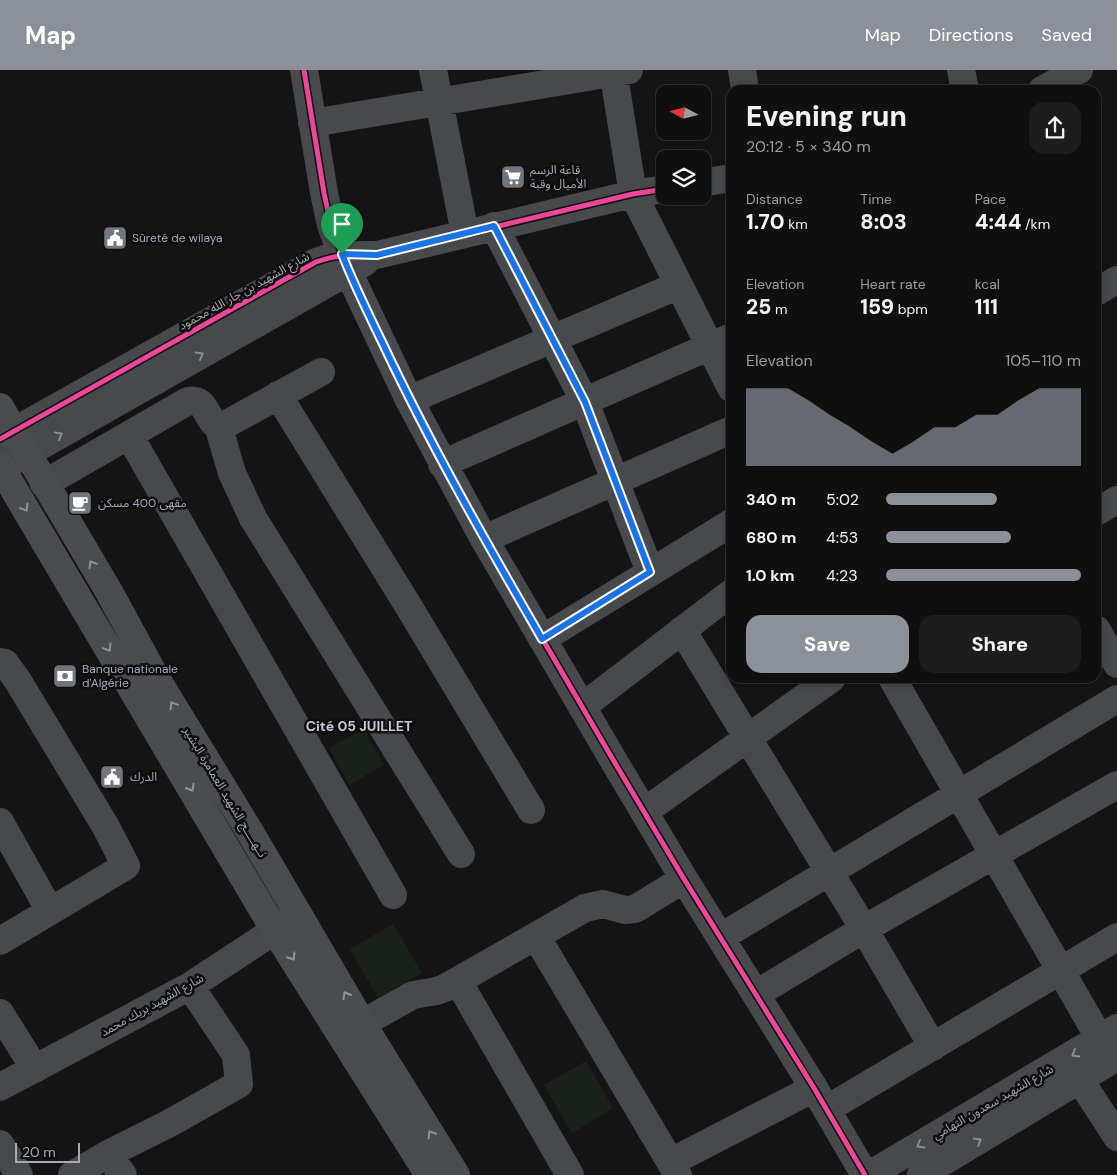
<!DOCTYPE html>
<html lang="en">
<head>
<meta charset="utf-8">
<style>
  :root { --surface:#0f0f0f; --page:#1d1d1d; --text:#f1f3f6; --muted:#9b9c9e; --line:#2f2f2f; --accent:#8c9099 }
  body { margin:0; font-family:"DM Sans","Noto Sans Arabic",sans-serif; background:var(--page); color:var(--text); height:100vh; display:flex; flex-direction:column; font-size:19px; white-space:nowrap }
  * { box-sizing:border-box; margin:0 }
  p { font-size:16px; color:var(--muted) }
  .icon { flex:none; width:28px; height:28px; fill:none; stroke:currentColor; stroke-width:2; stroke-linecap:round; stroke-linejoin:round }
  .map { position:relative; flex:1; overflow:hidden }
  .side { position:absolute; left:726px; top:15px; width:375px; height:598px; display:flex; flex-direction:column; background:var(--surface); border-radius:15px; box-shadow:0 2px 8px #0003,0 0 0 1px var(--line) }
  .side>* { flex:none }
  .needle { width:32px; rotate:277deg }
  .controls { position:absolute; left:656px; top:15px; display:grid; gap:10px }
  .controls a { display:grid; place-items:center; width:55px; height:55px; border-radius:10px; background:var(--surface); box-shadow:0 2px 8px #0003,0 0 0 1px var(--line); font-size:25px }
  .scale { position:absolute; left:15px; bottom:12px; width:65px; box-sizing:border-box; padding-left:5px; border:2px solid #a3a9b7; border-top:0; font-size:14px; line-height:18px; white-space:nowrap; color:#a3a9b7; -webkit-text-stroke:4px #0e0e10; paint-order:stroke }
  .pin { position:absolute; display:grid; place-items:center; width:42px; height:42px; color:#fff; margin:-51px -21px; border-radius:50% 50% 50% 0; rotate:-45deg; box-shadow:0 0 5px #0007 }
  .pin .icon { rotate:45deg }
  .round { display:grid; place-items:center; flex:none; width:52px; height:52px; border-radius:15px; background:var(--page) }
  .summary { display:flex; align-items:center; justify-content:space-between; height:85px; padding:0 20px }
  h1 { font-size:28px; font-weight:800; line-height:38px }
  .metrics { display:grid; grid-template-columns:repeat(3,1fr); gap:8px; height:85px; padding:5px 20px }
  .metrics div { display:grid; align-content:center }
  .metrics b { font-size:21px; font-weight:800 }
  .metrics small { font-size:14px; font-weight:400 }
  .metrics p { font-size:14px }
  .chart { height:140px; padding:10px 20px }
  .chart p { display:flex; justify-content:space-between }
  .chart svg { width:100%; height:90px; margin-top:5px; fill:var(--accent); opacity:.7 }
  .action { display:flex; gap:10px; margin-top:auto; padding:10px 20px }
  .action a { flex:1; height:58px; border-radius:15px; background:var(--accent); color:#fff; font-size:20px; font-weight:800; line-height:58px; text-align:center }
  .action a+a { background:var(--page); color:var(--text) }
  ul { padding:0 20px; list-style:none; font-size:16px }
  li { display:grid; grid-template-columns:80px 60px 1fr; align-items:center; height:38px }
  li i { height:12px; border-radius:6px; background:var(--accent) }
  header { display:flex; align-items:center; gap:30px; box-sizing:border-box; height:70px; padding:0 25px; background:var(--accent); color:#fff }
  header strong { font-size:24px }
  nav { display:flex; gap:28px; margin-inline-start:auto; font-size:18px }
  .map>svg:first-child { display:block }
</style>
</head>
<body>
<header>
<strong>Map</strong>
<nav><a>Map</a><a>Directions</a><a>Saved</a></nav>
</header>
<div class="map">
<svg width="1117" height="1105" viewBox="0 0 1117 1105">
  <rect width="100%" height="100%" fill="#141414"/>
  <path fill="#1a211b" d="M364 659 384 695 349 715 329 678Z
    M393 854 422 903 378 928 350 879Z
    M586 991 613 1038 572 1063 544 1015Z"/>
  <g fill="none" stroke-linecap="round" stroke-linejoin="round">
    <path stroke="#48494d" stroke-width="28" d="M304 0 324 123 331 155 348 201 409 330 484 469 615 693 684 809 814 1018 865 1105
      M433 0 465 164
      M613 0 633 124 731 318
      M742 0 745 20
      M961 0 965 20
      M1042 20 1079 0
      M312 53 629 0
      M702 113 731 108
      M494 156 585 332 650 502
      M1096 222 1117 210
      M278 325 409 537 531 740
      M409 330 679 215
      M218 355 232 403 253 448 461 784
      M129 365 393 825
      M0 369 316 192C337 184 355 185 377 185L633 124 665 119
      M442 394 731 267
      M1 398 365 192
      M44 414 188 331C205 328 205 344 214 353L223 356 321 302
      M1096 442 1117 430
      M484 469 731 360
      M1096 559 1117 594
      M682 560 864 859 933 977
      M542 569 731 453
      M0 592 5 593 18 611 106 757 126 796 0 871
      M892 608 1100 969
      M582 637 731 523
      M645 741 832 608
      M0 752 50 841
      M536 866 678 1105
      M721 867C853 787 986 709 1117 629
      M458 911 570 1105
      M756 924 864 859 1117 715
      M0 943 35 999
      M363 953 413 925 437 921 445 918 585 838 603 834 625 840 635 839 684 809
      M1080 1010 1117 1067
      M0 1017 190 916 295 847
      M827 1039 1117 867
      M0 1074 19 1105
      M671 1092 814 1018
      M72 1105 108 1084
      M123 1105 108 1084 170 1053 239 1014 236 985 190 916
      M869 1105 1117 958
      M921 1105 1117 987"/>
    <path stroke="#4b4c4f" stroke-width="28" d="M0 337 108 520 156 608 250 762 369 965 456 1105
      M0 396 274 859 429 1105"/>
    <defs>
      <path id="cycleway" d="M304 0 324 123 331 155 348 201 409 330 484 469 615 693 684 809 814 1018 865 1105
        M0 369 316 192C337 184 355 185 377 185L633 124 665 119"/>
    </defs>
    <use href="#cycleway" stroke="#0e0e10" stroke-width="8"/>
    <use href="#cycleway" stroke="#ed469a" stroke-width="5"/>
  </g>
  <defs><path id="oneway-chevron" d="M-2-3.5L2.5 0L-2 3.5" fill="none" stroke-width="1.6" stroke-linecap="round" stroke-linejoin="round" transform="scale(1.25)"/></defs>
  <g stroke="#888c97">
    <use href="#oneway-chevron" transform="translate(200 285) rotate(-30)"/>
    <use href="#oneway-chevron" transform="translate(59 365) rotate(-30)"/>
    <use href="#oneway-chevron" transform="translate(1075 984) rotate(150)"/>
    <use href="#oneway-chevron" transform="translate(978 1071) rotate(-31)"/>
    <use href="#oneway-chevron" transform="translate(920 1075) rotate(150)"/>
  </g>
  <g stroke="#8d929d">
    <use href="#oneway-chevron" transform="translate(25 438) rotate(59)"/>
    <use href="#oneway-chevron" transform="translate(92 494) rotate(-121)"/>
    <use href="#oneway-chevron" transform="translate(108 578) rotate(59)"/>
    <use href="#oneway-chevron" transform="translate(173 635) rotate(-121)"/>
    <use href="#oneway-chevron" transform="translate(191 718) rotate(60)"/>
    <use href="#oneway-chevron" transform="translate(292 887) rotate(58)"/>
    <use href="#oneway-chevron" transform="translate(346 925) rotate(-120)"/>
    <use href="#oneway-chevron" transform="translate(431 1064) rotate(-122)"/>
  </g>
  <g fill="none" stroke-linecap="round" stroke-linejoin="round">
    <defs>
      <path id="route" d="M494 156 585 332 650 502 542 569C486 472 431 376 383 274 369 245 354 215 342 184L377 185Z"/>
    </defs>
    <use href="#route" stroke="#fff" stroke-width="10"/>
    <use href="#route" stroke="#1a73e8" stroke-width="6"/>
  </g>
  <defs>
    <symbol id="supermarket-square" viewBox="-11 -11 22 22"><rect x="-9" y="-9" width="18" height="18" rx="4" fill="#71757e" stroke="#0e0e10"/><path d="M-6-5.5h2.5l.6 2H6L4.5 2H-2.5L-4.4-4H-6ZM-1.5 3.2a1.3 1.3 0 1 0 .1 0ZM3 3.2a1.3 1.3 0 1 0 .1 0Z" fill="#fff"/></symbol>
    <symbol id="civic-square" viewBox="-11 -11 22 22"><rect x="-9" y="-9" width="18" height="18" rx="4" fill="#71757e" stroke="#0e0e10"/><path d="M-.6-6.5H3V-4.5H.6V-3L4-1V1h2V6H-6V1h2V-1L-.6-3ZM-1.2 2.5V6h2.4V2.5Z" fill="#fff"/></symbol>
    <symbol id="cafe-square" viewBox="-11 -11 22 22"><rect x="-9" y="-9" width="18" height="18" rx="4" fill="#71757e" stroke="#0e0e10"/><path d="M-5.5-4.5H6V0H3Q3 3.5 0 3.5H-2.5Q-5.5 3.5-5.5 0ZM3-3.2v2h1.7v-2ZM-6 4.5H4V6H-6Z" fill="#fff"/></symbol>
    <symbol id="bank-square" viewBox="-11 -11 22 22"><rect x="-9" y="-9" width="18" height="18" rx="4" fill="#71757e" stroke="#0e0e10"/><path d="M-6-4H6V4H-6ZM0-2.3a2.3 2.3 0 1 0 0 4.6a2.3 2.3 0 1 0 0-4.6Z" fill="#fff"/></symbol>
  </defs>
  <g fill-rule="evenodd">
    <use href="#supermarket-square" x="499" y="93" width="28" height="28"/>
    <use href="#civic-square" x="101" y="154" width="28" height="28"/>
    <use href="#cafe-square" x="66" y="419" width="28" height="28"/>
    <use href="#bank-square" x="51" y="592" width="28" height="28"/>
    <use href="#civic-square" x="98" y="693" width="28" height="28"/>
  </g>
  <g text-anchor="middle" dominant-baseline="central" stroke-width="5" stroke-linejoin="round" paint-order="stroke">
    <g font-size="12" fill="#a3a9b7" stroke="#0e0e10" text-anchor="start">
      <text x="530" y="100">قاعة الرسم<tspan x="530" dy="14">الأميال وقبة</tspan></text>
      <text x="132" y="168">Sûreté de wilaya</text>
      <text x="98" y="433">مقهى 400 مسكن</text>
      <text x="82" y="599">Banque nationale<tspan x="82" dy="14">d'Algérie</tspan></text>
      <text x="130" y="707">الدرك</text>
    </g>
    <g font-size="12" fill="#a3a9b7" stroke="#0e0e10">
      <text transform="translate(244 221) rotate(-29)">شارع الشهيد بن جار الله محمود</text>
      <text transform="translate(225 722) rotate(59)">نــهـــــج الشهيد العمامرة البشير</text>
      <text transform="translate(152 935) rotate(-29)">شارع الشهيد بريك محمد</text>
      <text transform="translate(993 1032) rotate(-30)">شارع الشهيد سعدون التهامي</text>
    </g>
    <g font-size="14" font-weight="bold" fill="#c5c8d2" stroke="#0e0e10">
      <text x="359" y="656">Cité 05 JUILLET</text>
    </g>
  </g>
</svg>
<div class="controls">
<a><svg class="needle" viewBox="-14 -14 28 28"><path d="M0-13l5 13h-10z" fill="#e53935"/><path d="M0 13l5-13h-10z" fill="#9b9c9e"/></svg></a>
<a><svg class="icon" aria-label="layers" viewBox="0 0 24 24"><path d="M12 4l9 5-9 5-9-5zM3 14l9 5 9-5"/></svg></a>
</div>
<div class="scale">20 m</div>
<div class="pin" style="left:342px;top:184px;background:#1e9e55"><svg class="icon" aria-label="arrive" viewBox="0 0 24 24"><path d="M6 21V4h12l-3 4 3 4H6"/></svg></div>
<section class="side">
<div class="summary"><div><h1>Evening run</h1><p>20:12 · 5 × 340 m</p></div><a class="round"><svg class="icon" aria-label="share" viewBox="0 0 24 24"><path d="M12 15V3M7 8l5-5 5 5M5 13v7h14v-7"/></svg></a></div>
<div class="metrics">
<div><p>Distance</p><b>1.70<small> km</small></b></div>
<div><p>Time</p><b>8:03</b></div>
<div><p>Pace</p><b>4:44<small> /km</small></b></div>
</div>
<div class="metrics">
<div><p>Elevation</p><b>25<small> m</small></b></div>
<div><p>Heart rate</p><b>159<small> bpm</small></b></div>
<div><p>kcal</p><b>111</b></div>
</div>
<div class="chart"><p><span>Elevation</span>105–110 m</p>
<svg viewBox="0 0 160 44" preserveAspectRatio="none"><path d="M0 44V6L10 6L20 6L30 12L40 19L50 25L60 32L70 38L80 32L90 25L100 25L110 19L120 19L130 12L140 6L150 6L160 6V44z"/></svg>
</div>
<ul>
<li><b>340 m</b>5:02<i style="width:57%"></i></li>
<li><b>680 m</b>4:53<i style="width:64%"></i></li>
<li><b>1.0 km</b>4:23<i style="width:100%"></i></li>
</ul>
<div class="action"><a>Save</a><a>Share</a></div>
</section>
</div>
</body>
</html>
